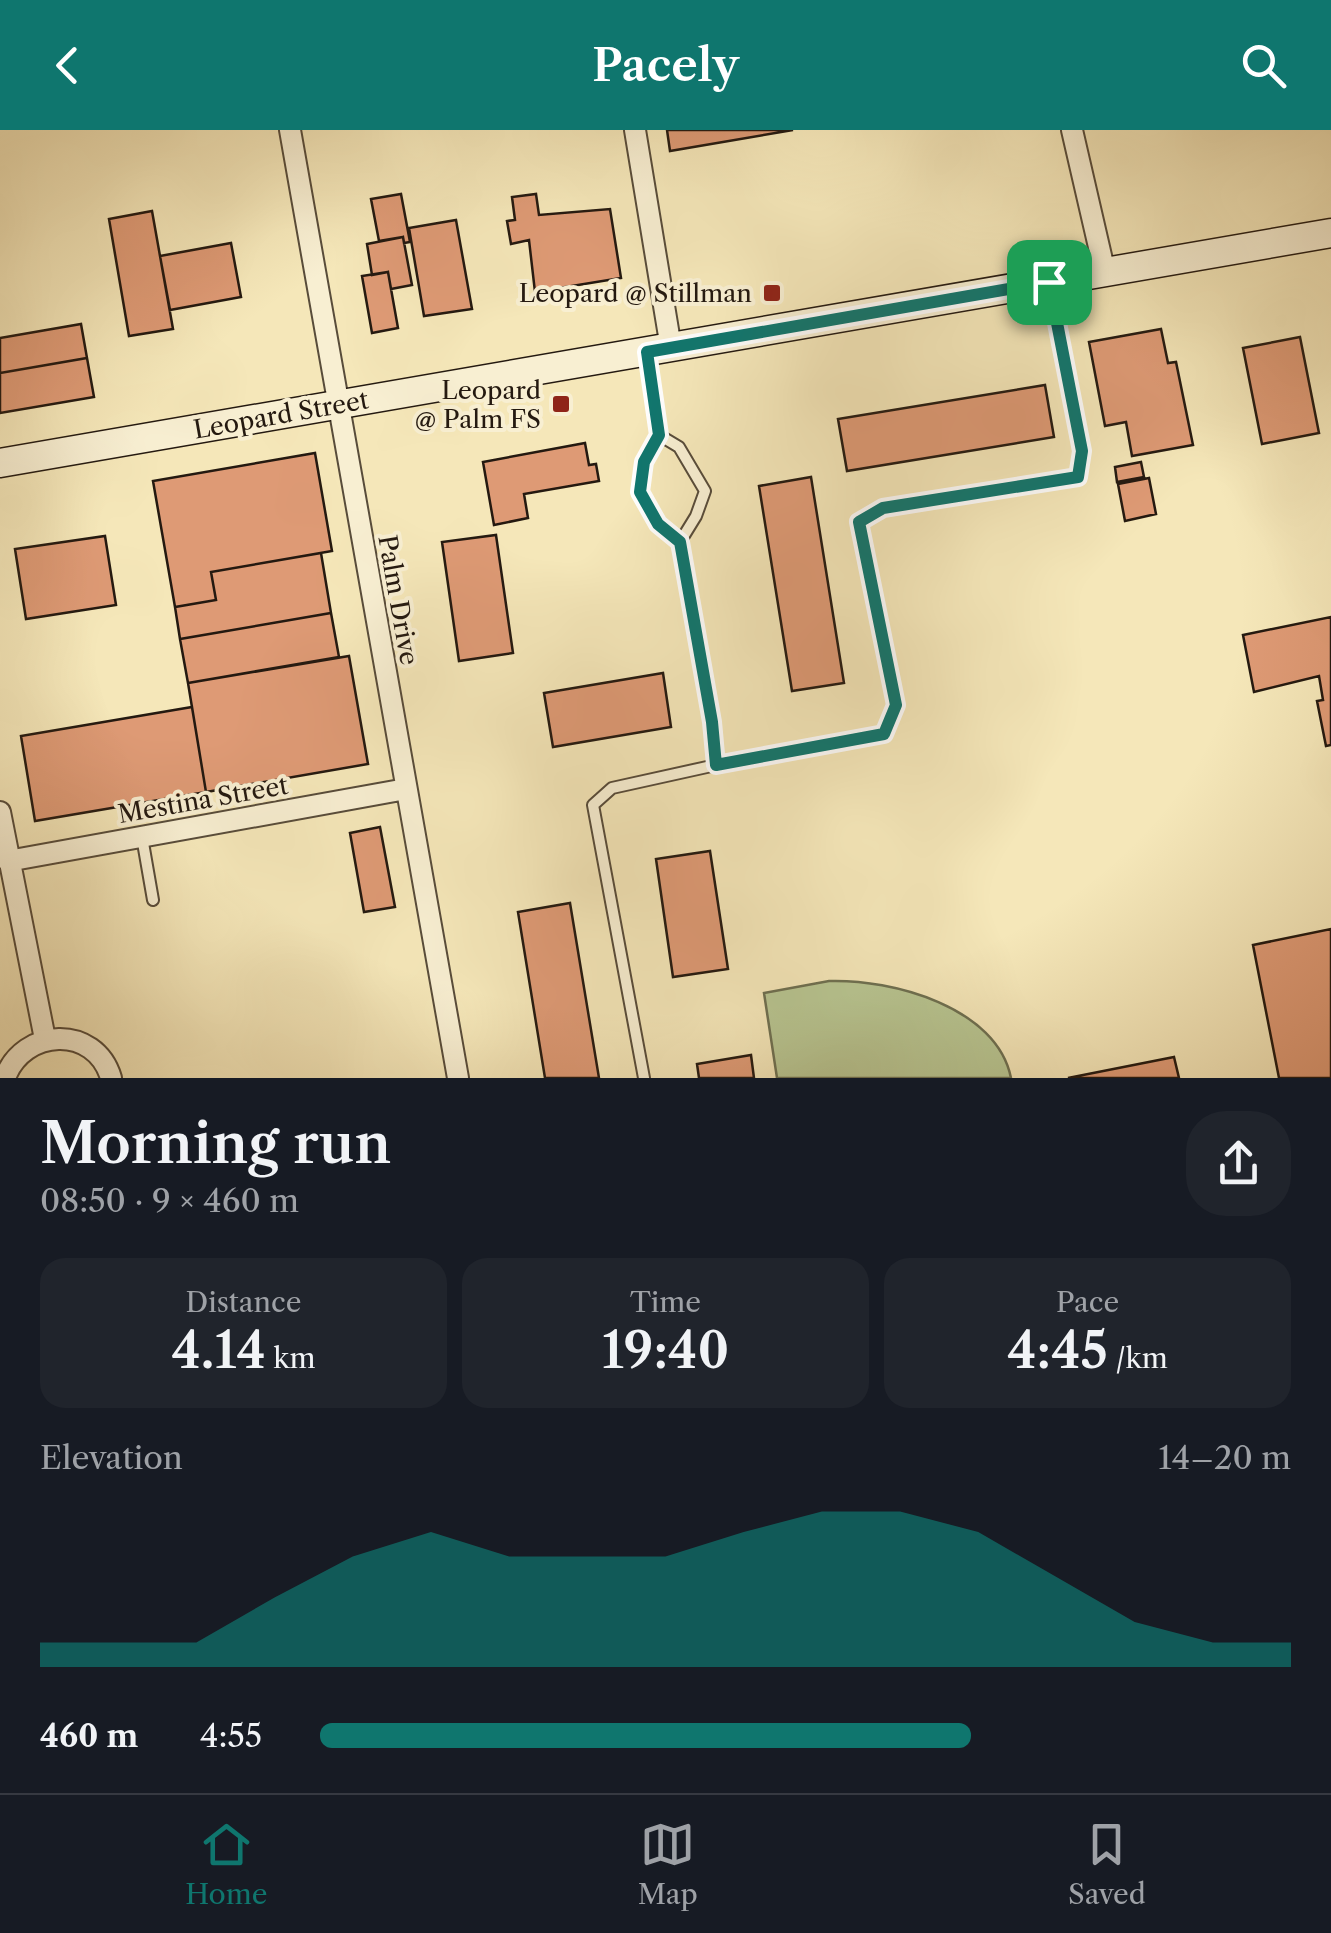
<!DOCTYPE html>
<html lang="en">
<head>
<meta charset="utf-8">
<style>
  :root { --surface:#171b24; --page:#20242c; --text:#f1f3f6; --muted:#9ea1a6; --line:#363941; --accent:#0f766e }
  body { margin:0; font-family:"Libre Caslon Text",serif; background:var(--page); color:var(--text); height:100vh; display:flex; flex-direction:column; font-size:38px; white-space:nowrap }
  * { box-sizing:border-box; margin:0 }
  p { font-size:32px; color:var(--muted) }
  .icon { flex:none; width:55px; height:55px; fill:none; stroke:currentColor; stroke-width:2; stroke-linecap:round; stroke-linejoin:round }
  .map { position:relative; height:948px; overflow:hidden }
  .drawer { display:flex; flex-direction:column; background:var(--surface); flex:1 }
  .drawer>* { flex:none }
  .pin { position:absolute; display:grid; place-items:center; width:85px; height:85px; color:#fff; margin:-42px; border-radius:20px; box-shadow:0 5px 15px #0006 }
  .round { display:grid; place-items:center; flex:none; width:105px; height:105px; border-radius:40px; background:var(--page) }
  .overview { display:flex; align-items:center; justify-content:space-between; height:170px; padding:0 40px }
  h1 { font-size:55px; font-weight:600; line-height:75px }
  .stats { display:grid; grid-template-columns:repeat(3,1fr); gap:15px; height:170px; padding:10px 40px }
  .stats div { display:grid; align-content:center; border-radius:25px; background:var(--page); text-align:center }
  .stats b { font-size:50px; font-weight:600 }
  .stats small { font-size:28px; font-weight:400 }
  .stats p { font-size:28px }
  .chart { height:280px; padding:20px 40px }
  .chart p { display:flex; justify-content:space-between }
  .chart svg { width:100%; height:180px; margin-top:10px; fill:var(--accent); opacity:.7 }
  ul { padding:0 40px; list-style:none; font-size:32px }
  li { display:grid; grid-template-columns:160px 120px 1fr; align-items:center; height:75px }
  li i { height:25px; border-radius:12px; background:var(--accent) }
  header { display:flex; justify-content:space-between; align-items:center; height:130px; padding:0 40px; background:var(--accent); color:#fff; font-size:45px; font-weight:600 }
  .dock { display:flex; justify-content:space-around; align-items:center; height:140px; border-top:2px solid var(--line); background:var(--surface); font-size:28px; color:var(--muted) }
  .dock a { display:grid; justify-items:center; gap:5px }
  .dock .on { color:var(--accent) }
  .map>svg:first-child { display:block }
</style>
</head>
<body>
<header><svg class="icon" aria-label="back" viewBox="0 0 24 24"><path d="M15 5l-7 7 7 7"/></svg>Pacely<svg class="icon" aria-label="search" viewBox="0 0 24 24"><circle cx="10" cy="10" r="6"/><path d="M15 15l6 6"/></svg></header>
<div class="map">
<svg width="1331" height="948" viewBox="0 0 1331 948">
  <rect width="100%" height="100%" fill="#f5e7b9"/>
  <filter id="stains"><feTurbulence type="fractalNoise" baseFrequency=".002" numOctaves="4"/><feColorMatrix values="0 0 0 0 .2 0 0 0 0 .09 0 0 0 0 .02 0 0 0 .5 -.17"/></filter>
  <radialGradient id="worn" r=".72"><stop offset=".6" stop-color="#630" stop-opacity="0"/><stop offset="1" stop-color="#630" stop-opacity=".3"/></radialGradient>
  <path fill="#b8c692" stroke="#6e7051" stroke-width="2.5" d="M829 851C892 849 997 877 1011 948H777L764 863Z"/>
  <path fill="#de9a75" stroke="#241910" stroke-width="2.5" d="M667 0H793L670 21Z
    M401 64 410 112 404 113 403 107 379 111 371 69Z
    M536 64 539 85 610 79 621 148 535 162 529 110 511 114 507 91 515 90 512 67Z
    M152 81 173 199 129 206 109 89Z
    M456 90 472 179 424 186 409 98Z
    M403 107 412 155 391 159 388 142 372 145 367 114Z
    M231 113 241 167 170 180 160 126Z
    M388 142 398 198 372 203 362 146Z
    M81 194 87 228 0 243V208Z
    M1161 199 1168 233 1176 232 1193 315 1132 326 1126 292 1105 296 1089 212Z
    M1300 207 1319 303 1262 314 1243 218Z
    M87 228 94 267 0 283V243Z
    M1045 255 1054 307 847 341 838 289Z
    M585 313 589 335 596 334 599 351 524 364 528 388 494 395 483 332Z
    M315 323 332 421 211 442 216 470 175 477 153 351Z
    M1141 332 1144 347 1117 352 1115 337Z
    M811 347 844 553 792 561 759 356Z
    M1149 348 1156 384 1125 391 1118 354Z
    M496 405 513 523 459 531 442 412Z
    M105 406 116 475 26 489 15 419Z
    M321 423 331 483 180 509 175 477 216 470 211 442Z
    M331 483 339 527 188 553 180 509Z
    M1331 487V615L1326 616 1317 571 1323 570 1319 546 1254 562 1243 505Z
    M349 526 368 634 206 662 188 553Z
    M663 543 671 597 553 617 544 563Z
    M192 577 206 662 35 691 21 606Z
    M380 697 395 777 364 782 350 703Z
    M710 721 728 839 673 847 656 729Z
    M570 773 599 948H545L518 782Z
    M1331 799V948H1279L1253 815Z
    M751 925 754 948H699L697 934Z
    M1174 927 1179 948H1068Z"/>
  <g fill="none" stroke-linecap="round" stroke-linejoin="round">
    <defs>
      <path id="service" d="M659 305 679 317 705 361 696 386 680 412
        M716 635 884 604 896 575 859 392 883 378 1078 347 1082 321 1050 156
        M142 707 153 770
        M644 948 593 675 612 658 716 635 712 592 680 412 658 393 641 363 645 332 659 305 647 223"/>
      <path id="minor" d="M290 0 458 948
        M635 0 671 218
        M1072 0 1105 143
        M0 682 45 909
        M8 731 406 659
        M5 948C23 898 95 894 111 948"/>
      <path id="secondary" d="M0 333 1331 103"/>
    </defs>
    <use href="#service" stroke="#584c3a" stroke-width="14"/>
    <use href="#minor" stroke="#584c3a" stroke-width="24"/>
    <use href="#secondary" stroke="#241910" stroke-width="31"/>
    <use href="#service" stroke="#f8efd2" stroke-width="10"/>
    <use href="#minor" stroke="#f8efd2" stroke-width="20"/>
    <use href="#secondary" stroke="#f8efd2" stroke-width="28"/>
  </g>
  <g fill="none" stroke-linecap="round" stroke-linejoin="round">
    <defs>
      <path id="route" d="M1049 152 1082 321 1078 347 883 378 859 392 896 575 884 604 716 635 712 592 680 412 658 394 640 362 644 332 659 305 647 222Z"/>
    </defs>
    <use href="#route" stroke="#fff" stroke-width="20"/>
    <use href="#route" stroke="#0f766e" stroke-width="12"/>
  </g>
  <g fill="#8f2418" stroke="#f8efd2" stroke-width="4">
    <rect x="762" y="153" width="20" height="20" rx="5"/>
    <rect x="551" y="264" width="20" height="20" rx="5"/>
  </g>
  <g text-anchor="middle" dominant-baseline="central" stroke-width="8" stroke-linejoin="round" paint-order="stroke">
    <g font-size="25" fill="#241910" stroke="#f8efd2" text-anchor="end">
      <text x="752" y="163">Leopard @ Stillman</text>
      <text x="541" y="260">Leopard<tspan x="541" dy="29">@ Palm FS</tspan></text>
    </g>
    <g font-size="25" fill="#241910" stroke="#f8efd2">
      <text transform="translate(281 285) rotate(-10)">Leopard Street</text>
      <text transform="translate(398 470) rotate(80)">Palm Drive</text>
      <text transform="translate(203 670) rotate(-10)">Mestina Street</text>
    </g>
  </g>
  <rect width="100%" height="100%" filter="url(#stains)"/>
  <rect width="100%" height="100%" fill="url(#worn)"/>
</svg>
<div class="pin" style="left:1049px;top:152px;background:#1e9e55"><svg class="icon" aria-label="arrive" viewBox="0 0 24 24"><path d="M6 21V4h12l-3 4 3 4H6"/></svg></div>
</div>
<section class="drawer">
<div class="overview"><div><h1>Morning run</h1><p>08:50 · 9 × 460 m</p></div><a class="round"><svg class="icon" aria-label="share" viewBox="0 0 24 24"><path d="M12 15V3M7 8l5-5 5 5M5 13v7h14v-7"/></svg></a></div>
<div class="stats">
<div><p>Distance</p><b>4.14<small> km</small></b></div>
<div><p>Time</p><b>19:40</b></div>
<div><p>Pace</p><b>4:45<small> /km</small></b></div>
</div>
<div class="chart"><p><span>Elevation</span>14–20 m</p>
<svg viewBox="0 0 160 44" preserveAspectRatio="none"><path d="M0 44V38L10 38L20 38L30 27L40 17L50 11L60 17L70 17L80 17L90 11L100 6L110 6L120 11L130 22L140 33L150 38L160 38V44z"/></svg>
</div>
<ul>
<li><b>460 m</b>4:55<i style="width:67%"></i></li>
</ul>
</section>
<nav class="dock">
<a class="on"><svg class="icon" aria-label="home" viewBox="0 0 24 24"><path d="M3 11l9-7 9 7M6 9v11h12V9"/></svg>Home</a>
<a><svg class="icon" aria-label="map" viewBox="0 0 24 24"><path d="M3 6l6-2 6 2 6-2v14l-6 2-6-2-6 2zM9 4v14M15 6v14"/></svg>Map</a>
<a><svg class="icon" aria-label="saved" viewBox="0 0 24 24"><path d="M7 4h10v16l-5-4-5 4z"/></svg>Saved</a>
</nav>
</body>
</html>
